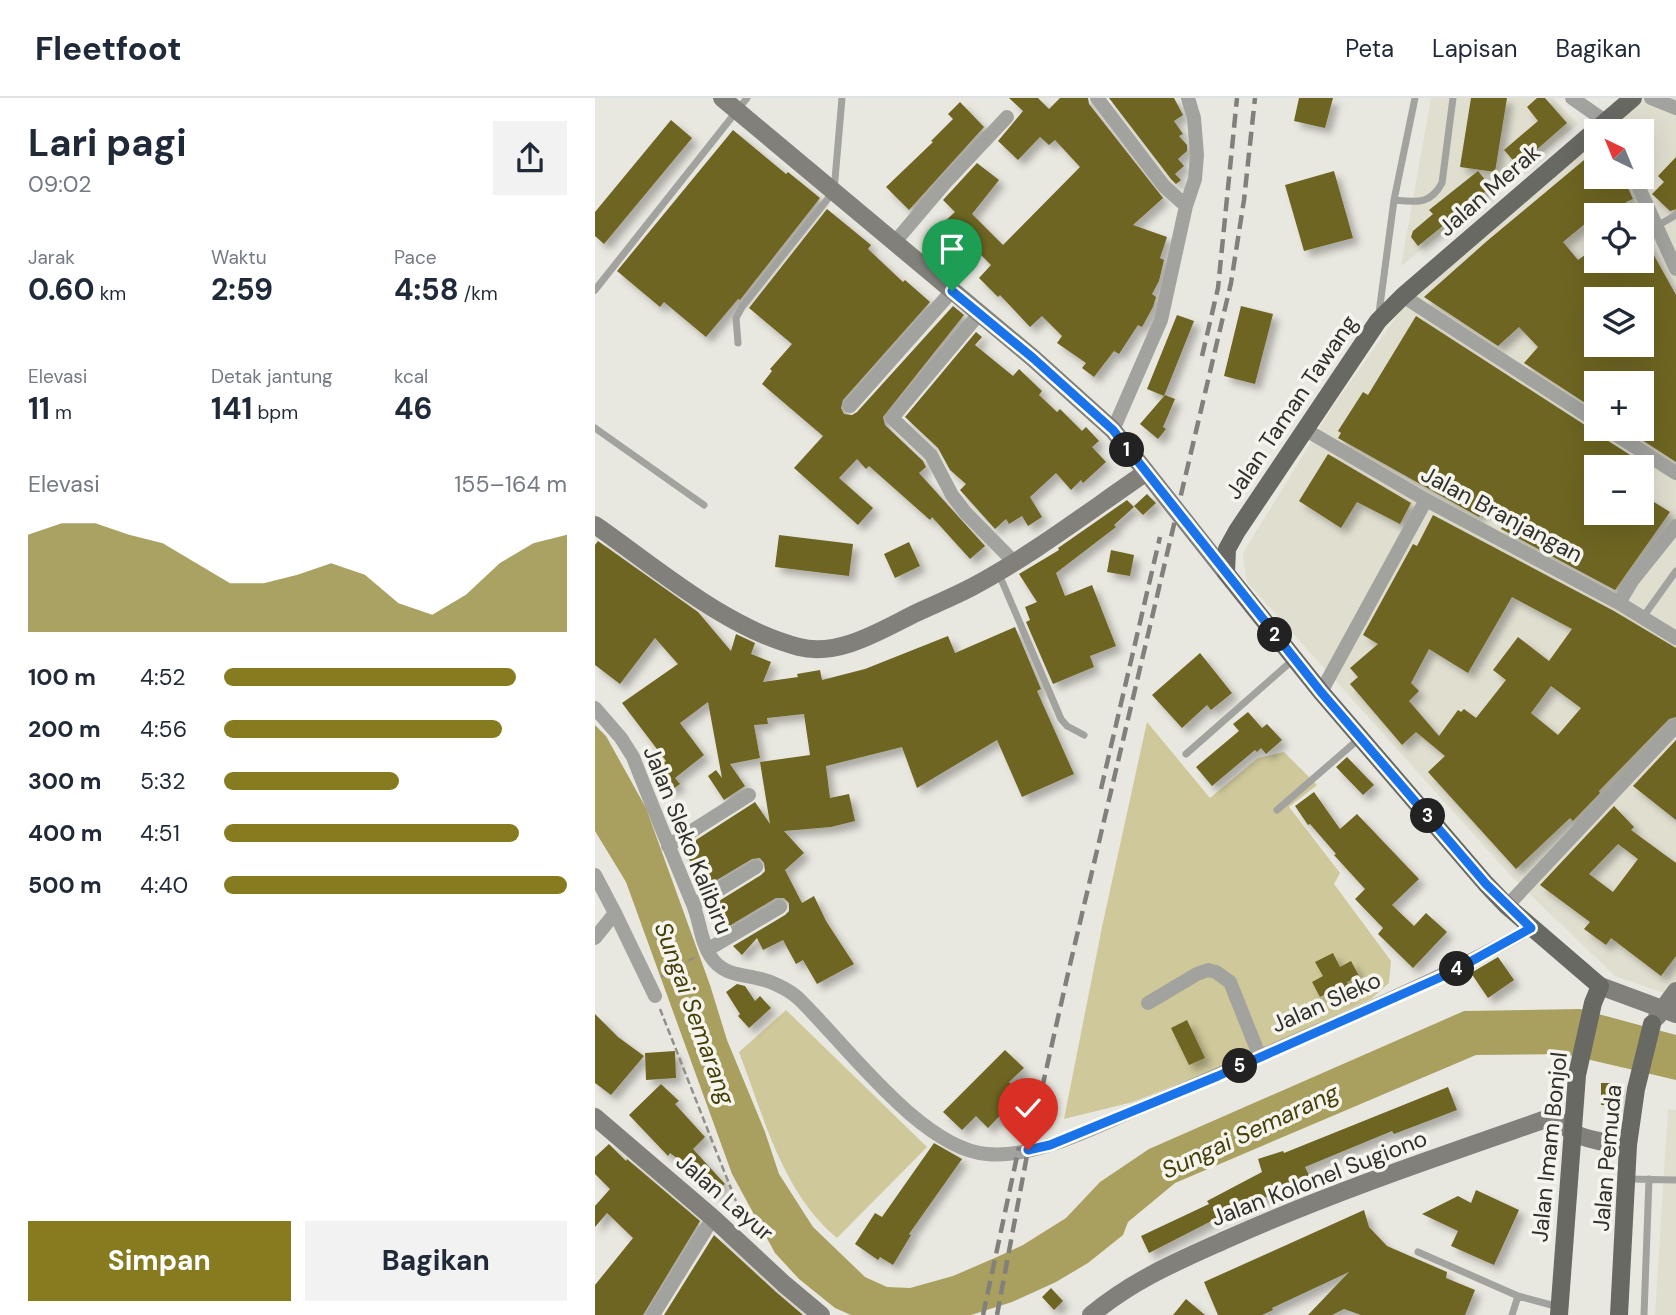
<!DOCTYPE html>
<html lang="id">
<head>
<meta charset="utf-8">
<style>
  :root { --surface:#fff; --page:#f2f2f3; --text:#1f2937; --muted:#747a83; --line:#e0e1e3; --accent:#877b20 }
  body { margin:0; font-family:"DM Sans",sans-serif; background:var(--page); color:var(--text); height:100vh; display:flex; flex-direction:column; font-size:26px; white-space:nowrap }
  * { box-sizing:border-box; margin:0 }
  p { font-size:23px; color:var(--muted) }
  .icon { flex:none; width:38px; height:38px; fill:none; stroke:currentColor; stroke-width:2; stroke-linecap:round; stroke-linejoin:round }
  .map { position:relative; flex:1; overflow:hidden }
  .side { display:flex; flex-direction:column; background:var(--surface); width:595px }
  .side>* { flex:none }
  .needle { width:46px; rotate:317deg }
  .tools { position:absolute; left:989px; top:21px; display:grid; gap:14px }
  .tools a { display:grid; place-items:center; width:70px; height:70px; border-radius:0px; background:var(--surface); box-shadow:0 7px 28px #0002; font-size:35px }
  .pin { position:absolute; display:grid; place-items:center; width:60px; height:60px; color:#fff; margin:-72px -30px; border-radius:50% 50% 50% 0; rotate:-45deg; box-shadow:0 0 7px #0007 }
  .pin .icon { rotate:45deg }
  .km { position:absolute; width:35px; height:35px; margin:-18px; border-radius:50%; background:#222; color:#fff; font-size:19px; line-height:35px; text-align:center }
  .round { display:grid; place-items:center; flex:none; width:74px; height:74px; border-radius:0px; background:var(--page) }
  .summary { display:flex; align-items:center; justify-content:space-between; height:119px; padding:0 28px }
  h1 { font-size:38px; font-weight:700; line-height:52px }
  .metrics { display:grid; grid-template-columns:repeat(3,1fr); gap:10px; height:119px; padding:7px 28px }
  .metrics div { display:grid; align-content:center }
  .metrics b { font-size:30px; font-weight:700 }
  .metrics small { font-size:19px; font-weight:400 }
  .metrics p { font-size:19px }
  .chart { height:196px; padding:14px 28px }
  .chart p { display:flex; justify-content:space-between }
  .chart svg { width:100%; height:126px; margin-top:7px; fill:var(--accent); opacity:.7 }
  .action { display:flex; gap:14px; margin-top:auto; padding:14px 28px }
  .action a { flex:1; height:80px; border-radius:0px; background:var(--accent); color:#fff; font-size:28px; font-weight:700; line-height:80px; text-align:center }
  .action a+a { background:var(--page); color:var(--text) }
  ul { padding:0 28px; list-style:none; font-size:23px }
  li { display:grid; grid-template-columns:112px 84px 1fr; align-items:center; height:52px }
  li i { height:18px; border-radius:9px; background:var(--accent) }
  header { display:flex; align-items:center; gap:42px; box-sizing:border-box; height:98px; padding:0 35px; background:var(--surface); border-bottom:2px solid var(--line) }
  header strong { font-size:33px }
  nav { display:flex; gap:38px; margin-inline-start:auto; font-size:24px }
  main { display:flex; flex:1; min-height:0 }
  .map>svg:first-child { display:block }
</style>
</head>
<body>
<header>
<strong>Fleetfoot</strong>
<nav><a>Peta</a><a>Lapisan</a><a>Bagikan</a></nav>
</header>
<main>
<section class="side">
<div class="summary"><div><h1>Lari pagi</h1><p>09:02</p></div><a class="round"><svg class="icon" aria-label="share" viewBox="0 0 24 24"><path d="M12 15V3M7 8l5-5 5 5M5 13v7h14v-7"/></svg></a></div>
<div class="metrics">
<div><p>Jarak</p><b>0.60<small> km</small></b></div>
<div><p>Waktu</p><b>2:59</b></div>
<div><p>Pace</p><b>4:58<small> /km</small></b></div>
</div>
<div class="metrics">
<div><p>Elevasi</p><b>11<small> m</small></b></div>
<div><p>Detak jantung</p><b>141<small> bpm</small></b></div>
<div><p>kcal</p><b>46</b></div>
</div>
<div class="chart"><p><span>Elevasi</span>155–164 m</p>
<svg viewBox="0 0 160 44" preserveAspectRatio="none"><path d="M0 44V10L10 6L20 6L30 10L40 13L50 20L60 27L70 27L80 24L90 20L100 24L110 34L120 38L130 31L140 20L150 13L160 10V44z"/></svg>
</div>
<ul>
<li><b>100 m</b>4:52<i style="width:85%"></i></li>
<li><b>200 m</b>4:56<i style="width:81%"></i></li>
<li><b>300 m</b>5:32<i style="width:51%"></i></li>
<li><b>400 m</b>4:51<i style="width:86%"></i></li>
<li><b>500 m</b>4:40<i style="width:100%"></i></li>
</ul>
<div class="action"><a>Simpan</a><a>Bagikan</a></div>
</section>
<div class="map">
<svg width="1081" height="1217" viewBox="0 0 1081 1217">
  <defs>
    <filter id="shadow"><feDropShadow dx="6" dy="6" stdDeviation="3.5" flood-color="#0004"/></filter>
  </defs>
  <rect width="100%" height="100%" fill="#e9e8e0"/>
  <path fill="#e0decf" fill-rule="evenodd" d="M836 0H958L983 26 806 168Z
    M1050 0H1081V899L1020 878 916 778 651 483 648 455 737 310 806 212 1001 40V79H1046V33H1012ZM1001 117H1046V163H1001ZM1001 201H1046V247H1001ZM1001 285H1046V331H1001ZM1001 369H1046V415H1001Z
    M1073 1011 1081 1012V1217H1060Z"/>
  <path fill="#cec89a" d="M552 624 615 700 663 660 689 654 722 687 694 709 745 775 739 786 796 863 794 885 776 901 663 954 538 1004 469 1021 507 829Z
    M191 912 332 1049 242 1140C187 1094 169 1019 144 954Z"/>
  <path fill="#a9a05f" d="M0 627 11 638 51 710 115 887 132 942 170 1034 184 1076 218 1129 270 1179 292 1189 315 1190 358 1178 402 1159 428 1147 471 1120 505 1084 554 1051 869 913 985 911 1081 937V982L970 956 881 957 580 1085 533 1124 528 1137 493 1165 461 1184 417 1204 376 1217H256L240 1210 204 1181 180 1155 137 1076 31 784 0 733Z"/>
  <path fill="#6e6523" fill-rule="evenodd" filter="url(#shadow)" d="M414 0H443L454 11 465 0H493L494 6 568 100 538 127 572 139 565 160 569 162 564 183 557 196 561 199 558 209 547 229 543 227 524 256 519 253 499 279 487 270 491 265 462 245 467 238 447 218 435 229 405 197 403 199 384 180 396 167 362 133 347 146 337 135 360 114 348 102 382 65 404 82 377 116 408 147 485 69 460 42 454 47 445 39 423 62 403 43 428 13Z
    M514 0H579L588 17 579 23 588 36 584 38 592 47V53L583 61 589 68 580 76 586 82 581 86 576 81Z
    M704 0H738L730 30 699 23Z
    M876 0H912L900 74 865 69Z
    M942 0H950L972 25 923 68 909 52 943 23 932 9Z
    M365 4 389 29 314 112 291 89 338 44 336 43 358 21 353 16Z
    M76 22 97 40 9 146 0 138V114Z
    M138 32 191 76 193 74 225 100 145 202 143 201 111 239 69 204 65 209 22 173Z
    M1001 52V79H1028L1038 101 1031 104 1038 117H1001V139L991 125 968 144 983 162 1001 149V163H1046V134L1081 197V364L1030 331H1046V285H1001V312L929 265 943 249 924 229 903 248 829 199 892 143ZM1001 201H1046V247H1001Z
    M1081 59V111L1075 113 1057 96 1069 84 1063 78Z
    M739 73 758 140 709 153 690 87Z
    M883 73 896 89 823 148 816 139 818 133 838 116 834 112Z
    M232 111 276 147 273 151 308 184 310 182 335 204 248 302 246 310 249 316 257 317 262 314 358 208 369 217 288 319 290 327 328 363 331 369 324 375 390 448 375 461 337 419 335 422 274 368 271 371 262 361 244 380 278 410 263 427 199 370 228 338 167 286 177 273 175 271 197 246 154 210Z
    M646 208 678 216 660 286 629 278Z
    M582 217 599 223 569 298 552 291Z
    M821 218 996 331 1003 332 1007 339 1054 369H1001V415H1046V396L1075 414 1020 492 906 431 914 418 892 405 884 419 743 340 746 335 743 333 768 294 773 297Z
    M381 234 387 239 380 247 418 278 424 271 447 293 444 297 462 314 465 311 487 333 491 329 504 343 497 349 511 364 488 385 486 382 476 392 461 375 435 399 447 419 433 428 427 418 414 426 411 421 400 431 365 392 371 386 355 372 343 350 310 319Z
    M570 297 580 301 568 329 571 331 563 341 545 326Z
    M733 356 816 405 805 426 762 404 746 430 704 403Z
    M552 396 561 405 548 417 539 408Z
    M532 402 539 409 519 427 521 429 461 475 470 498 497 487 521 548 495 558 499 569 458 586 431 524 435 522 430 509 442 504 424 476 464 452 463 450 466 448Z
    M838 417 1019 513 1081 550V619L1074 621 1004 693 1005 695 978 723 975 720 921 771 833 674 850 658 821 634 807 647 755 586 763 579 755 570 783 546 768 537 818 446 822 448ZM917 499 977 531 954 563 923 539 898 572 911 582 881 620 869 611 866 614 863 612 844 638 814 603 824 593 816 585 834 551 873 575ZM956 588 986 610 963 637 936 615Z
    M184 437 258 446 254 478 180 469Z
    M3 443 103 514 136 553 141 536 160 545 156 556 176 564 168 584 203 579 202 576 225 572 227 582 270 571 353 538 360 555 420 529 446 591 442 593 479 676 427 699 402 642 322 690 307 649 231 668 235 700 254 696 260 723 236 729 189 733 209 755 190 772 207 805 219 798 231 823 259 866 222 886 208 862 201 866 188 842 168 852 162 840 147 857 138 848 190 817 194 813V805L189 800H181L121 836 117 831 122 828 111 811 166 777 170 773 169 765 165 760 157 761 105 792 99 784 106 779 87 751 160 704 175 726 165 664 215 657 209 616 172 620 173 626 159 627 165 660 135 666 150 688 129 702 113 678 121 672 127 680 113 604 85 625 109 657 80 680 85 686 75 693 59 671 71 663 27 605 83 566 60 540 25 586 0 567V447Z
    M314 444 325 468 300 480 289 456Z
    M516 452 539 457 535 478 512 474Z
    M605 555 637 595 616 612 612 607 587 630 557 597Z
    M653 614 667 630 672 626 687 642 671 656 666 650 662 654 660 652 617 688 601 669 644 633 638 626Z
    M1081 642V722L1038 688Z
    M752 659 779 687 768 697 741 669Z
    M719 694 745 731 762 716 824 781 797 807 819 828 831 815 852 834 818 870 783 836 788 830 760 801 770 791 739 757 741 756 715 726 713 727 700 708Z
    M1019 708 1039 729 1036 732 1081 765V858L1066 878 1016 840 1011 847 989 831 995 824 945 787ZM1023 746 1043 761 1018 794 994 776Z
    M738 855 745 869 756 863 764 878 752 884 756 893 744 900 740 891 725 899 717 884 728 878 720 864Z
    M903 859 919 882 893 900 876 875Z
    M142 886 150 888 160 903 165 898 176 910 154 930 143 918 145 916 131 894Z
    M0 916 23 939 49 958 16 997 0 985Z
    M592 922 610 960 594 967 576 930Z
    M410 952 429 970 414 984 426 996 393 1030 381 1018 367 1032 348 1014Z
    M80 953 81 980 51 982 50 955Z
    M1006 985H1023L1022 1007H1006Z
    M66 986 84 1003 80 1006 110 1039 98 1051 130 1086 118 1097 86 1063 75 1055 73 1058 34 1017Z
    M853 989 862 1012 799 1036 797 1033 710 1069 716 1081 694 1091 660 1103 637 1115 636 1113 554 1155 546 1138 614 1106 612 1103 667 1074 663 1061 688 1053 689 1055Z
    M339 1045 367 1061 314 1136 316 1137 298 1167 285 1159 283 1162 260 1146 280 1115 287 1119Z
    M14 1046 31 1063 32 1061 105 1123 48 1217H0V1187L38 1140 12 1115 0 1129V1108L15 1091 0 1076V1059Z
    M881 1092 924 1112 899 1167 856 1148 863 1133 827 1116 863 1098 876 1105Z
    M769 1112 774 1129 792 1148 852 1174 851 1180 880 1192 870 1217H766L749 1211 737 1217H713L754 1174 677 1210 678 1212 667 1217H623L609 1184Z
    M119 1137 181 1194 208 1217H69Z
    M456 1190 468 1203 459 1212 447 1199Z
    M591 1201 610 1217H578Z"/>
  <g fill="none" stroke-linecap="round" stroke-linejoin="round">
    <path stroke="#908f89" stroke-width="2.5" stroke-dasharray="7 3.5" stroke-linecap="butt" d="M66 879 100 859
      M65 911 142 1106 137 1115"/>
    <path stroke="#a2a29f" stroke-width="7" d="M799 102C822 104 835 107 847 85L858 0
      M1062 128 1081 117
      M0 192 152 0
      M784 215 799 102 820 0
      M143 245 141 220 147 209 239 93 247 0
      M0 330 109 407
      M403 474 466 621 472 628 489 637
      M1048 519 1081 473
      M591 656 699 561
      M682 712 765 640
      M1033 1081 1081 1082
      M823 1154 923 1198 964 1209
      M917 1217 923 1198
      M1049 1217 1054 1081"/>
    <path stroke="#a2a29f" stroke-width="14" d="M502 0 569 88 591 108
      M977 0 1010 23 1016 33
      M1056 0 1081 10
      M1039 79 1081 171
      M299 145 350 85 412 19
      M808 198 1001 323
      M384 216 297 320 336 357 357 397 370 414 419 464
      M255 308 357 193
      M1012 331 1081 375
      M518 332 566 222 591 108 600 81 602 57 599 20 593 0
      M711 332 831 402 1024 505 1081 540
      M1024 505 1037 483 1081 428
      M726 594 831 402
      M0 610 26 640 38 659C57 708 77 756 97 804 105 821 105 843 116 859 127 876 144 876 161 880 174 882 193 891 203 900 249 944 326 1051 392 1056 443 1061 505 1026 552 1007 612 982 672 955 732 929 802 898 870 868 936 830
      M73 748 154 697
      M0 777 20 815 0 840
      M99 807 161 769
      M912 808 1081 628
      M20 815 60 898
      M112 852 185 809
      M553 905 602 876 613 872 621 874 635 884 665 959
      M58 1217 118 1120"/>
    <path stroke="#81807b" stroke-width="18" d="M127 0 438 260 518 332 631 475
      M0 427C62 470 130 530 204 549 243 559 285 533 319 516 338 507 358 499 377 489 437 457 493 414 550 375
      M1005 888 1081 916
      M1062 919 1081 893
      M0 1019 118 1120 189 1186 226 1217
      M496 1217C538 1182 581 1164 630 1142 735 1095 845 1058 954 1020 968 1023 967 1027 977 1034 993 1043 1016 1045 1033 1047"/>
    <path stroke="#696963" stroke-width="18" d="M964 1217 982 977 998 905 1005 888 912 808 891 786 726 594 631 475 632 451 642 433 783 223 808 198 1038 0
      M1024 1217 1033 1047 1041 991 1057 926"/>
    <path stroke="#81807b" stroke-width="4.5" stroke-dasharray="14 7" stroke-linecap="butt" d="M607 258 623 190 642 0
      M506 691 565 439
      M388 1217 424 1049
      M402 1217 433 1052 474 871 636 185 649 102 660 0"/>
  </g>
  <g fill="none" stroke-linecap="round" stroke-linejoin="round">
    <defs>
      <path id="route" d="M357 193 438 260 518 332 726 594 891 786 936 830 855 875 623 978 455 1047 433 1052"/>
    </defs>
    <use href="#route" stroke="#fff" stroke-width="14"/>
    <use href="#route" stroke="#1a73e8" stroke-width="9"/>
  </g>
  <g text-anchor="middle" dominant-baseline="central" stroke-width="7" stroke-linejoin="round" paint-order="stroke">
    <g font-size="23" fill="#30302d" stroke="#f6f5ed">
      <text transform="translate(894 92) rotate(-41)">Jalan Merak</text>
      <text transform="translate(696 309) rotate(-56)">Jalan Taman Tawang</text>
      <text transform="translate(907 416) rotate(28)">Jalan Branjangan</text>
      <text transform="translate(93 742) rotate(68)">Jalan Sleko Kalibiru</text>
      <text transform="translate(731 904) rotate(-24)">Jalan Sleko</text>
      <text transform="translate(954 1049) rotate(-84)">Jalan Imam Bonjol</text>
      <text transform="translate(1012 1060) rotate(-85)">Jalan Pemuda</text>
      <text transform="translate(724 1080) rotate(-21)">Jalan Kolonel Sugiono</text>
      <text transform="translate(130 1099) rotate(41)">Jalan Layur</text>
    </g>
    <g font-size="24" font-style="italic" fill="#463f0a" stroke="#f6f5ed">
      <text transform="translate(100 915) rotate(70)">Sungai Semarang</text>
      <text transform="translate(655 1033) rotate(-25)">Sungai Semarang</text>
    </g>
  </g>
</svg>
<div class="tools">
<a><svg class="needle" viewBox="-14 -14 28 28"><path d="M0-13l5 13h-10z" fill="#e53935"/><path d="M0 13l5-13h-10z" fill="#747a83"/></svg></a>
<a><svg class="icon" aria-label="locate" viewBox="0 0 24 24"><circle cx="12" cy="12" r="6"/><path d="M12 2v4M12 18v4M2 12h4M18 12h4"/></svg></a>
<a><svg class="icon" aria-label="layers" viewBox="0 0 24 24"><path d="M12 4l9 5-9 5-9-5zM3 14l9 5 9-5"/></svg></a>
<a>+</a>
<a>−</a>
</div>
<div class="pin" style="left:357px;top:193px;background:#1e9e55"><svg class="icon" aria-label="arrive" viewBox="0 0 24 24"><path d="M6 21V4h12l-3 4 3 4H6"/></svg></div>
<div class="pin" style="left:433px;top:1052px;background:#d93025"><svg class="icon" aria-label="check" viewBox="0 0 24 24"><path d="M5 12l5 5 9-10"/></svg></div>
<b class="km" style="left:532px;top:352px">1</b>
<b class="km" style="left:680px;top:537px">2</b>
<b class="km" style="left:833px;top:718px">3</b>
<b class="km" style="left:862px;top:871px">4</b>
<b class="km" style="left:645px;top:968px">5</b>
</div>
</main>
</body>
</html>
